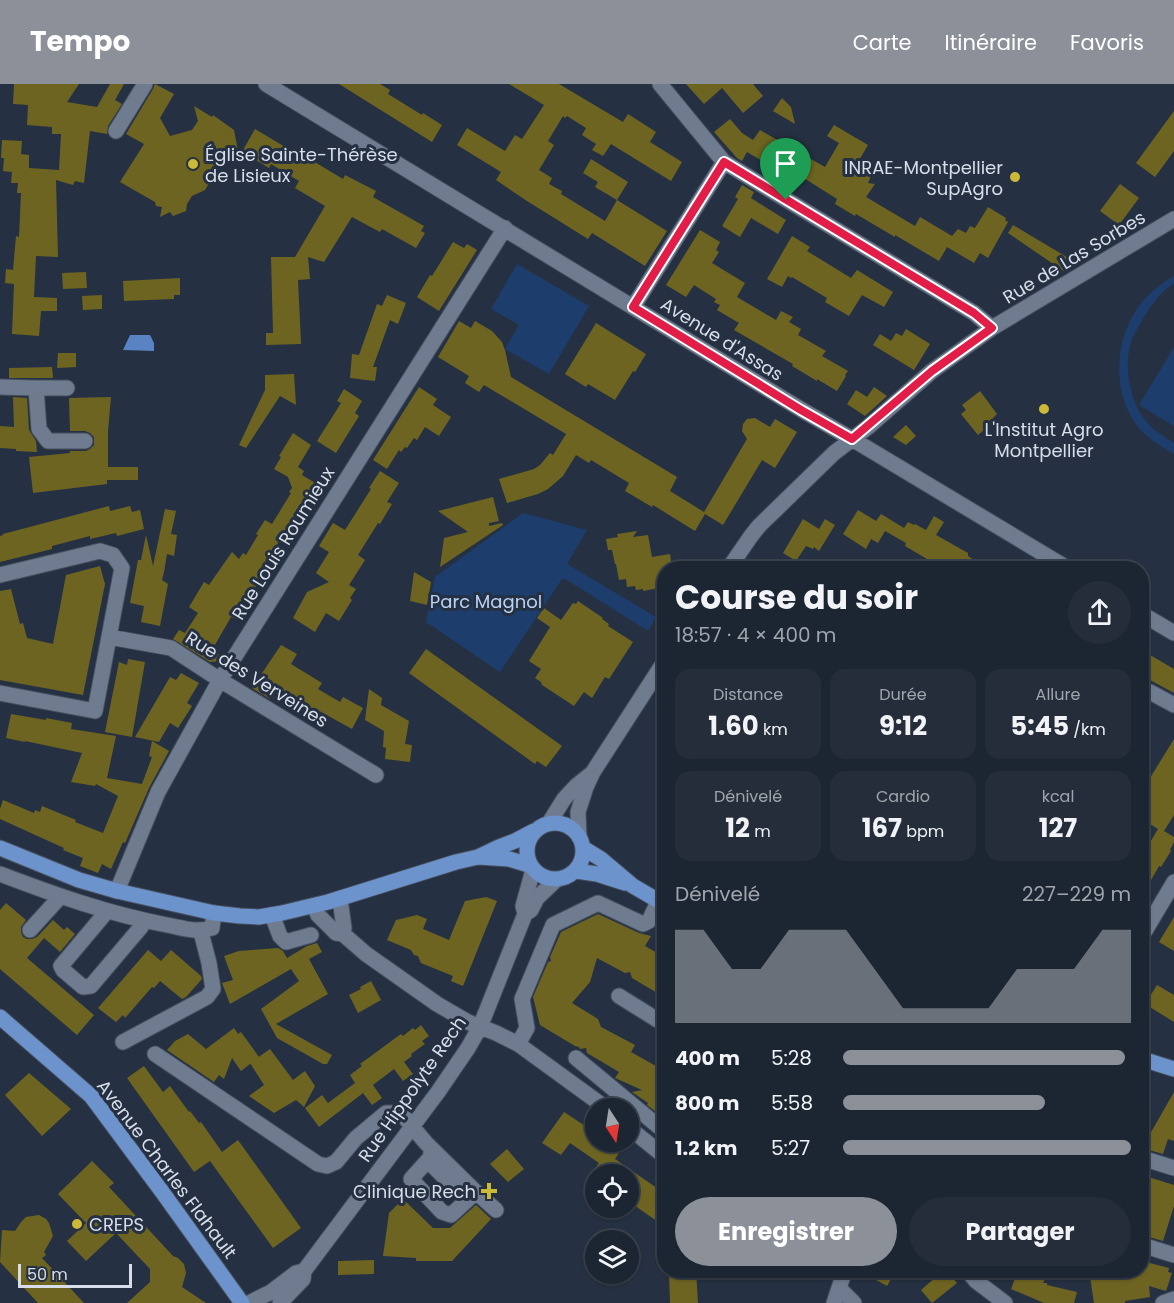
<!DOCTYPE html>
<html lang="fr">
<head>
<meta charset="utf-8">
<style>
  :root { --surface:#1c2532; --page:#252d3a; --text:#f1f3f6; --muted:#a0a5ac; --line:#3a424d; --accent:#8c9099 }
  body { margin:0; font-family:Poppins,sans-serif; background:var(--page); color:var(--text); height:100vh; display:flex; flex-direction:column; font-size:22px; white-space:nowrap }
  * { box-sizing:border-box; margin:0 }
  p { font-size:20px; color:var(--muted) }
  .icon { flex:none; width:33px; height:33px; fill:none; stroke:currentColor; stroke-width:2; stroke-linecap:round; stroke-linejoin:round }
  .map { position:relative; flex:1; overflow:hidden }
  .drawer { position:absolute; left:657px; top:477px; width:492px; height:717px; display:flex; flex-direction:column; background:var(--surface); border-radius:24px; box-shadow:0 2px 4px #0004,0 0 0 2px var(--line) }
  .drawer>* { flex:none }
  .needle { width:39px; rotate:168deg }
  .buttons { position:absolute; left:585px; top:1014px; display:grid; gap:12px }
  .buttons a { display:grid; place-items:center; width:54px; height:54px; border-radius:50%; background:var(--surface); box-shadow:0 2px 4px #0004,0 0 0 2px var(--line); font-size:30px }
  .scale { position:absolute; left:18px; bottom:15px; width:114px; box-sizing:border-box; padding-left:6px; border:3px solid #d7dee9; border-top:0; font-size:16px; line-height:21px; white-space:nowrap; color:#d7dee9; -webkit-text-stroke:4px #253142; paint-order:stroke }
  .pin { position:absolute; display:grid; place-items:center; width:51px; height:51px; color:#fff; margin:-62px -26px; border-radius:50% 50% 50% 0; rotate:-45deg; box-shadow:0 0 6px #0007 }
  .pin .icon { rotate:45deg }
  .round { display:grid; place-items:center; flex:none; width:63px; height:63px; border-radius:32px; background:var(--page) }
  .overview { display:flex; align-items:center; justify-content:space-between; height:102px; padding:0 18px }
  h1 { font-size:33px; font-weight:700; line-height:45px }
  .stats { display:grid; grid-template-columns:repeat(3,1fr); gap:9px; height:102px; padding:6px 18px }
  .stats div { display:grid; align-content:center; border-radius:15px; background:var(--page); text-align:center }
  .stats b { font-size:26px; font-weight:700 }
  .stats small { font-size:16px; font-weight:400 }
  .stats p { font-size:16px }
  .chart { height:168px; padding:12px 18px }
  .chart p { display:flex; justify-content:space-between }
  .chart svg { width:100%; height:108px; margin-top:6px; fill:var(--accent); opacity:.7 }
  .button { display:flex; gap:12px; margin-top:auto; padding:12px 18px }
  .button a { flex:1; height:69px; border-radius:36px; background:var(--accent); color:#fff; font-size:24px; font-weight:700; line-height:69px; text-align:center }
  .button a+a { background:var(--page); color:var(--text) }
  ul { padding:0 18px; list-style:none; font-size:20px }
  li { display:grid; grid-template-columns:96px 72px 1fr; align-items:center; height:45px }
  li i { height:15px; border-radius:8px; background:var(--accent) }
  header { display:flex; align-items:center; gap:36px; box-sizing:border-box; height:84px; padding:0 30px; background:var(--accent); color:#fff }
  header strong { font-size:28px }
  nav { display:flex; gap:33px; margin-inline-start:auto; font-size:21px }
  .map>svg:first-child { display:block }
</style>
</head>
<body>
<header>
<strong>Tempo</strong>
<nav><a>Carte</a><a>Itinéraire</a><a>Favoris</a></nav>
</header>
<div class="map">
<svg width="1174" height="1219" viewBox="0 0 1174 1219">
  <rect width="100%" height="100%" fill="#253142"/>
  <path fill="#1d3d6d" d="M517 180 589 222 549 290 505 265 519 241 491 225Z
    M1174 192V199C1163 206 1153 219 1146 230 1141 238 1136 246 1132 255 1123 279 1129 316 1145 336 1152 345 1163 352 1174 359V370C1160 362 1144 352 1135 339 1111 303 1115 251 1142 218 1151 207 1162 199 1174 192Z
    M1174 263V342L1139 321Z
    M523 429 587 446 567 480 656 533 648 547 567 496 562 495 500 588 426 538 435 493Z"/>
  <path fill="#5983c3" d="M130 251H150L154 259V267L123 266Z"/>
  <path fill="#6e6422" d="M14 0H79L67 18 97 23 110 0H124L115 16 122 20 108 42 107 50 90 47 84 99 75 97 73 101 56 96 58 173 36 172 34 213 57 214V227H41L39 252 12 250 14 200 5 199 6 185 13 186 16 152 19 153 21 109H17L18 99H11L12 88 3 87 4 74H1L2 56 22 57 21 70 29 71V84L59 86 61 50H52V43L27 41 28 21 13 20Z
    M155 0 174 10 160 34 170 52 192 46 198 37 194 22 212 33 213 31 234 46 238 67 232 63 221 77V79L205 106 192 112 187 120 186 127 173 132 170 128 160 133 162 123 156 122 155 118 120 98 144 60 126 50 153 5Z
    M339 0H380L390 6 388 10 422 31 423 29 442 41 432 58Z
    M509 0H559L623 38 628 30 656 48 650 58 682 78 671 97 611 60 603 72 592 66 596 60 582 51 586 44 567 32 565 34 563 32 548 57 554 61 539 86 552 94 549 100 562 107 561 110 605 137 617 116 667 147 645 182 592 149 588 155 527 117 496 96 501 88 457 61 467 44 505 67 515 51 522 55 544 21Z
    M686 0H753L763 12 743 29 722 4 704 20Z
    M782 14 791 23 795 40 773 27Z
    M1174 27V67L1155 93 1136 79Z
    M730 35 742 49 753 56 760 46 825 83 839 59 827 52 834 41 868 61 858 78 874 85 868 99 875 100 866 113 915 142 920 133 952 152 958 145 966 149 970 142 975 144 988 123 1006 134 1005 136 1008 138 988 174 980 169 974 179 947 163 939 177 895 151V153L856 130 855 132 835 120 837 115 788 84 785 88 775 82 774 84 747 68 742 77 737 74 714 48Z
    M255 45 297 70 298 68 343 95 345 91 376 107 373 113 424 142 421 147 425 149 416 164 382 145 380 148 352 133 324 178 308 173 310 195 298 196 301 260 266 261V249H273L271 173H295L325 122 295 104 299 97 271 80 269 84 242 68Z
    M591 75 628 98 617 116 595 103 598 98 583 89Z
    M1120 100 1139 114 1119 141 1100 127Z
    M742 101 754 108 751 114 786 136 778 150 751 134 740 153 722 142 738 115 735 113Z
    M1013 141 1065 172 1078 180 1065 188 1008 149Z
    M700 146 720 158 716 166 719 168 712 179 745 199 737 213 776 236 781 227 793 233 789 238 801 245 798 251 826 267 822 272 848 287 845 291 846 292 837 307 817 295V297L792 282 793 280 734 246 739 239 717 226 720 221 714 218 716 215 694 201 686 213 666 201Z
    M792 152 810 163 807 167 851 194 857 186 893 208 884 223 862 211 849 232 825 218 827 214 792 193 791 194 788 192 782 203 767 195Z
    M453 158 464 164 467 160 477 166 439 227 417 213 430 191 432 192Z
    M86 188 87 204 63 205 62 189Z
    M180 194V211H174V215L124 217 123 197Z
    M102 211V225L83 226 82 212Z
    M387 211 406 219 398 240 390 236 373 283H377L375 297 350 294 352 270 359 271 377 220 382 222Z
    M459 237 471 244 475 237 492 247 502 258 505 266 511 293 677 393 670 407 704 428 747 355 742 347 743 340 747 335 755 334 770 343 775 335 797 348 775 384 762 376 723 441 705 430 695 447 653 421 652 423 625 407 629 399 591 376 589 379 576 371 563 392 548 405 538 410 507 419 499 395 534 385 540 381 550 369 553 371 566 350 484 301 479 308 465 299 469 292 438 273Z
    M596 239 646 270 635 288 633 287 615 316 588 300 586 303 565 290Z
    M906 245 930 260 914 286 873 261 880 250 891 257 896 249 902 252Z
    M58 269H76V283L57 284Z
    M52 283 53 294H9V284Z
    M294 290 296 321 280 312 246 364 239 361 265 306V291Z
    M419 303 437 315 433 321 451 333 439 352 425 343 417 356 414 354 407 364 405 363 401 368 399 366 387 385 373 376Z
    M874 303 887 312 865 332 847 320 856 306 867 313Z
    M344 305 362 317 355 329 359 332 336 369 317 357 341 319 337 317Z
    M980 307 997 330 993 334 995 337 978 351 961 330 966 326 962 321Z
    M13 313 27 314 29 346 36 357 37 368 16 367V365L0 364V342L14 343Z
    M111 313 108 347V383H138V396H107V400L33 409 29 373 70 369V367H86L90 365 94 361V353L90 349 85 347H70L69 314Z
    M906 341 916 352 906 361 893 353Z
    M293 349 311 361 298 383 304 387 302 391 317 400 303 422 309 425 292 453 285 448 263 482 268 484 235 535 231 533 212 566 223 573 221 577 210 578 173 555 179 546 185 549 198 529 189 523 204 498 209 501 232 468 239 475 243 469 246 471 258 451 256 450 265 436 272 440 291 409 289 408 292 404 288 393 274 385 281 373 279 372Z
    M380 387 399 399 387 418 392 420 380 440 378 439 358 471 365 476 349 501 356 505 350 514 352 516 339 537 326 529 315 548 293 534 307 508 329 498 316 489 329 468 319 462 333 439 345 446 371 405 369 404Z
    M493 413 499 437 489 439V442L502 439 503 441 440 483 444 454 468 448 438 427Z
    M109 422 110 427 130 422 132 428 140 426 144 445 117 452 116 449 90 455V452L52 462V465L0 478V452L3 451V450Z
    M165 425 176 427 171 450 177 451 174 472 167 470 164 488 162 496 168 500 160 542 141 538 144 522 130 519 138 476H141L146 451 153 482Z
    M858 426 876 437 881 430 904 444 908 438 914 441 915 440 926 446 934 432 944 438 936 451 968 469V472L974 476 969 484H938L926 477 927 475 905 462 906 459 885 447 878 459 871 455 866 465 843 450Z
    M803 435 819 445 825 435 835 441 819 467 814 463 813 465 806 462 796 477 783 469Z
    M637 447 633 453 648 451 652 473 670 470 672 484H664V503L643 507V505L636 506 635 502 627 503 626 495 619 496 616 480H615L612 466H608L606 455 618 453 617 450Z
    M100 482 105 500 83 611 0 596V507L11 505 20 540 23 539 27 554 53 560 66 491Z
    M414 488 431 498 427 521 410 517Z
    M578 517 603 534 602 535 609 540 608 542 633 558 609 595 605 593 592 614 584 608 574 622 542 601 541 598 535 594 541 585 529 577 550 543 537 534 544 524 561 536 573 519 576 520Z
    M281 561 297 570 291 580 322 599 318 605 340 618 343 613 363 624 352 645 314 624 313 625 308 622 305 626 275 607 270 615 252 604Z
    M426 565 562 662 546 683 537 677 535 680 409 589Z
    M1150 571 1174 585V609L1150 596 1151 595 1142 589V586Z
    M128 575 145 578 132 653 105 648 119 578 127 581Z
    M181 589 199 599 187 619 192 622 178 644 170 639 159 658 135 653 170 593 176 596Z
    M369 605 382 614 381 621 409 637 405 660 412 661 410 678 385 675 386 664 383 663 384 647 365 636Z
    M11 630 46 636V634L72 639 71 645 116 652 107 694 142 700 152 673 149 672 152 657 169 667 149 704 125 759 123 758 111 785 102 780 98 789 80 782 83 774 63 766 64 764 0 735V725L3 716 34 729 35 726 40 728 42 722 76 736 75 738 103 749 118 712 96 700 95 702 71 698 82 669 25 657V658L6 654Z
    M1174 655V731L1164 747 1174 753V758L1170 766 1171 767 1161 783 1159 782 1142 812V772L1158 745 1142 735V707Z
    M486 813 497 817 463 902 451 897 453 892 421 879 418 872 414 871 411 866 387 856 396 836 417 831 427 835 423 845 449 856 465 817Z
    M6 819 26 836 21 843V848L23 853 27 855H32L37 853 53 836 64 846 67 843 75 850 60 868 44 854 27 874 94 931 77 951 0 885V826Z
    M598 830 639 849 651 852 645 862 664 873V913L632 894 630 888 625 889 597 874 590 898 572 919 598 935 601 943 635 961 631 968 663 986 664 992 663 994 664 1001V1034L647 1021 648 1019 632 1008 642 1006 615 994 619 988 587 969 586 964 580 965 579 963 575 962 540 941 533 913 548 878 551 877 550 873 561 848Z
    M1174 833V867L1159 858Z
    M317 859 322 868 309 875 328 910 276 940 332 971 327 980H323L277 954 261 925 299 897 291 885 230 920 222 899 233 896 224 872 239 867 278 864 283 867 287 874 307 862Z
    M148 866 161 877 171 866 201 892 202 895 186 913 182 915 160 897 154 904 152 903 125 934 123 931 116 938 98 924Z
    M371 897 381 916 358 929 349 911 361 905 360 903Z
    M1157 901 1174 911V938L1145 920Z
    M421 941 429 952 422 957 425 960 411 970 412 972 404 978 413 990 403 997 394 985 373 1001 382 1014 372 1021 363 1009 319 1043 305 1024 322 1011 328 1019 355 999 350 991 362 982 360 980 401 950 403 952 413 944 415 946Z
    M234 944 238 950 241 948 259 973 241 987 232 974 224 995 219 991 214 998 167 966 175 957 188 950 206 965Z
    M270 965 293 996 305 987 315 1002 304 1023 296 1016 274 1029 249 1012 264 1001 250 979Z
    M144 982 163 1008 170 1002 189 1028 190 1027 199 1039 201 1038 222 1068 238 1056 301 1144 273 1164 210 1077 194 1088 127 994Z
    M29 989 71 1025 42 1052 5 1011Z
    M1174 1008V1057L1168 1055 1163 1070 1142 1064Z
    M564 1028 596 1049V1058H609L621 1066 615 1075 664 1109V1142L628 1117V1090H591L599 1079 570 1059 561 1071 542 1059Z
    M507 1065 524 1085 508 1098 490 1080Z
    M92 1077 114 1099 109 1103 173 1172 178 1174 184 1180 186 1189 182 1203 206 1219H127L150 1198V1185L116 1149 86 1177 67 1157 86 1139 58 1110Z
    M1142 1091 1174 1101V1122L1163 1157 1142 1151Z
    M403 1115 433 1144H450L476 1121 491 1135 452 1177H416V1174L383 1172 389 1129Z
    M39 1131 46 1135 49 1139 53 1152 44 1168 46 1171 42 1174 84 1219H38L0 1178 2 1146 15 1147 21 1138 26 1133Z
    M374 1176V1190L338 1191V1177Z
    M1142 1177 1169 1184 1168 1188 1172 1189 1166 1207 1149 1202 1150 1213 1125 1217V1219H1094L1089 1186H1142Z
    M669 1186H696L698 1219H670Z
    M858 1186H896L887 1202Z
    M944 1186H946L957 1199 932 1219 921 1206Z
    M1033 1186H1049L1043 1199H1047V1201L1077 1208 1074 1219H1044L1011 1205 1018 1187 1031 1192Z"/>
  <g fill="none" stroke-linecap="round" stroke-linejoin="round">
    <defs>
      <path id="minor" d="M266 0 802 326 852 355 1067 484
        M660 0 724 78 974 229 992 244
        M116 47 145 0
        M633 223 724 78
        M0 303 36 304 39 345 48 357H85
        M36 304H67
        M729 484 751 452 759 442 834 369 868 343 932 287 992 244 1174 135
        M0 491 100 467 113 471 122 484 95 627 0 609
        M1142 530 1174 549
        M109 553 171 564 220 596 376 691
        M1142 616 1145 611 1150 608 1174 621
        M549 739 564 715 576 702 591 690
        M579 753 578 728 586 703 593 688 664 578
        M0 790C55 811 109 830 167 841 183 844 196 849 212 844L214 829
        M117 807 158 708 220 596 505 144
        M340 815 344 844 343 850
        M314 822 318 831 336 849 343 850 366 870 437 920 468 938 496 949 518 960 606 1024
        M106 827 103 832 61 882 63 886 83 903 91 902 141 843 143 837
        M525 830 523 822 533 786
        M272 831 280 852 286 858 311 851
        M30 846 60 813
        M1142 852 1174 798
        M619 912 664 940
        M123 958 207 913 213 905 209 879 201 848
        M518 960 527 944 522 915 553 841 598 819 643 840 649 837 658 818
        M155 970 318 1080 327 1082 336 1078 356 1054 386 1029H401L426 1059 476 1108 496 1126
        M576 974 664 1047
        M628 1043 664 1072
        M431 1067 430 1079 454 1103
        M1142 1074 1174 1084
        M429 1075 411 1095 442 1128 451 1131 476 1108
        M1142 1161 1174 1171
        M845 1186 839 1204 854 1219
        M967 1186 976 1197 1005 1219
        M249 1219 271 1208 296 1189 304 1187
        M280 1219 303 1195 304 1187 438 1008 468 964 480 943 525 830 531 826 537 814 556 796
        M834 1219 839 1204
        M1163 1219 1174 1215"/>
      <path id="major" d="M527 767a28 28 0 1 1 56 0a28 28 0 1 1-56 0Z
        M0 764 79 796 117 807 214 829 240 832 259 833 282 829 328 818 456 778 478 773 499 763 515 757 534 747
        M583 764 601 775 633 802 664 820
        M478 773 509 775 529 781
        M576 787 597 790 625 799
        M0 933 91 1012 163 1109 242 1219
        M1142 975 1174 985"/>
    </defs>
    <use href="#minor" stroke="#464f5e" stroke-width="17"/>
    <use href="#major" stroke="#464f5e" stroke-width="17"/>
    <use href="#minor" stroke="#6f7c90" stroke-width="15"/>
    <use href="#major" stroke="#6d93cc" stroke-width="15"/>
  </g>
  <g fill="none" stroke-linecap="round" stroke-linejoin="round">
    <defs>
      <path id="route" d="M724 78 974 229 992 244 932 287 852 355 801 326 633 223Z"/>
    </defs>
    <use href="#route" stroke="#fff" stroke-width="12"/>
    <use href="#route" stroke="#e11d48" stroke-width="8"/>
  </g>
  <g fill="#ccb938" stroke="#253142" stroke-width="2">
    <circle cx="193" cy="80" r="6"/>
    <circle cx="1015" cy="93" r="6"/>
    <circle cx="1044" cy="325" r="6"/>
    <path d="M486 1098h6v6h6v6h-6v6h-6v-6h-6v-6h6z"/>
    <circle cx="77" cy="1140" r="6"/>
  </g>
  <g text-anchor="middle" dominant-baseline="central" stroke-width="6" stroke-linejoin="round" paint-order="stroke">
    <g font-size="18" fill="#d7dee9" stroke="#253142" text-anchor="start">
      <text x="205" y="70">Église Sainte-Thérèse<tspan x="205" dy="21">de Lisieux</tspan></text>
      <text x="1003" y="83" text-anchor="end">INRAE-Montpellier<tspan x="1003" dy="21">SupAgro</tspan></text>
      <text x="1044" y="345" text-anchor="middle">L'Institut Agro<tspan x="1044" dy="21">Montpellier</tspan></text>
      <text x="476" y="1107" text-anchor="end">Clinique Rech</text>
      <text x="89" y="1140">CREPS</text>
    </g>
    <g font-size="18" fill="#d7dee9" stroke="#253142">
      <text transform="translate(1074 173) rotate(-31)">Rue de Las Sorbes</text>
      <text transform="translate(722 255) rotate(32)">Avenue d'Assas</text>
      <text transform="translate(283 459) rotate(-58)">Rue Louis Roumieux</text>
      <text transform="translate(257 595) rotate(32)">Rue des Verveines</text>
      <text transform="translate(412 1005) rotate(-55)">Rue Hippolyte Rech</text>
      <text transform="translate(167 1085) rotate(53)">Avenue Charles Flahault</text>
    </g>
    <g font-size="18" fill="#bad2f5" stroke="#253142">
      <text x="486" y="517">Parc Magnol</text>
    </g>
  </g>
</svg>
<div class="buttons">
<a><svg class="needle" viewBox="-14 -14 28 28"><path d="M0-13l5 13h-10z" fill="#e53935"/><path d="M0 13l5-13h-10z" fill="#a0a5ac"/></svg></a>
<a><svg class="icon" aria-label="locate" viewBox="0 0 24 24"><circle cx="12" cy="12" r="6"/><path d="M12 2v4M12 18v4M2 12h4M18 12h4"/></svg></a>
<a><svg class="icon" aria-label="layers" viewBox="0 0 24 24"><path d="M12 4l9 5-9 5-9-5zM3 14l9 5 9-5"/></svg></a>
</div>
<div class="scale">50 m</div>
<div class="pin" style="left:786px;top:116px;background:#1e9e55"><svg class="icon" aria-label="arrive" viewBox="0 0 24 24"><path d="M6 21V4h12l-3 4 3 4H6"/></svg></div>
<section class="drawer">
<div class="overview"><div><h1>Course du soir</h1><p>18:57 · 4 × 400 m</p></div><a class="round"><svg class="icon" aria-label="share" viewBox="0 0 24 24"><path d="M12 15V3M7 8l5-5 5 5M5 13v7h14v-7"/></svg></a></div>
<div class="stats">
<div><p>Distance</p><b>1.60<small> km</small></b></div>
<div><p>Durée</p><b>9:12</b></div>
<div><p>Allure</p><b>5:45<small> /km</small></b></div>
</div>
<div class="stats">
<div><p>Dénivelé</p><b>12<small> m</small></b></div>
<div><p>Cardio</p><b>167<small> bpm</small></b></div>
<div><p>kcal</p><b>127</b></div>
</div>
<div class="chart"><p><span>Dénivelé</span>227–229 m</p>
<svg viewBox="0 0 160 44" preserveAspectRatio="none"><path d="M0 44V6L10 6L20 22L30 22L40 6L50 6L60 6L70 22L80 38L90 38L100 38L110 38L120 22L130 22L140 22L150 6L160 6V44z"/></svg>
</div>
<ul>
<li><b>400 m</b>5:28<i style="width:98%"></i></li>
<li><b>800 m</b>5:58<i style="width:70%"></i></li>
<li><b>1.2 km</b>5:27<i style="width:100%"></i></li>
</ul>
<div class="button"><a>Enregistrer</a><a>Partager</a></div>
</section>
</div>
</body>
</html>
